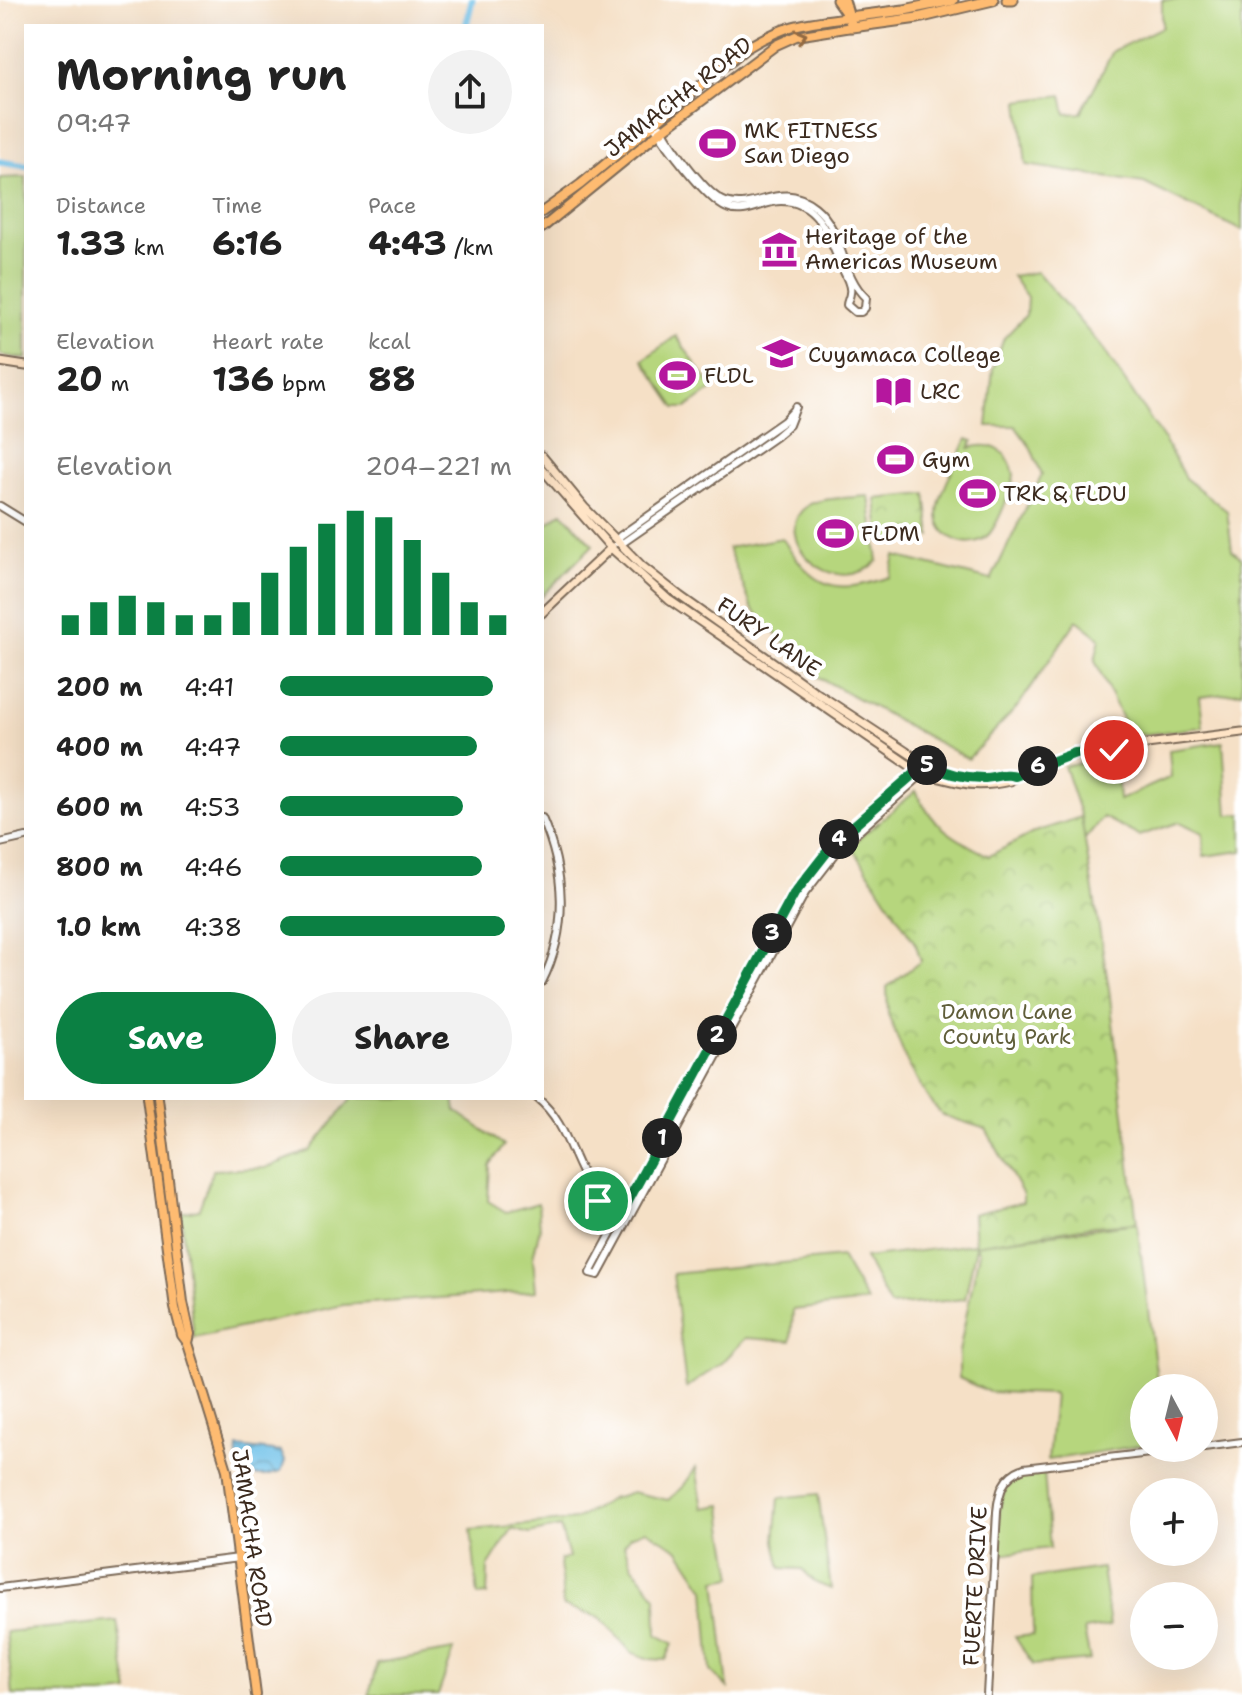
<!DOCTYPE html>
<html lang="en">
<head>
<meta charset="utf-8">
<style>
  :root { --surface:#fff; --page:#f2f2f2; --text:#222; --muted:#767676; --accent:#0b8043 }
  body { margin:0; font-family:"Shantell Sans",sans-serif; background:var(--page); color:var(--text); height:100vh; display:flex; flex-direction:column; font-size:30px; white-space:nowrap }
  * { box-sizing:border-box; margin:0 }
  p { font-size:26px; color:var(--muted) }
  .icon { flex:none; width:44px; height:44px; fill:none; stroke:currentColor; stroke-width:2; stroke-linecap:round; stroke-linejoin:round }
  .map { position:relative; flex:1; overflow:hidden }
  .panel { position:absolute; left:24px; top:24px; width:520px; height:1076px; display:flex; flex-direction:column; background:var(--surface); border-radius:0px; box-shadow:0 8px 32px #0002 }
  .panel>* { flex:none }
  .needle { width:52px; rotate:173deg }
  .controls { position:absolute; left:1130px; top:1374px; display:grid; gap:16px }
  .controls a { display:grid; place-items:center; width:88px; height:88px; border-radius:50%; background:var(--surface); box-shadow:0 8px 32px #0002; font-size:40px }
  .pin { position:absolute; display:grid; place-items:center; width:68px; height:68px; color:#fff; margin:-34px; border:4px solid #fff; border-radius:50%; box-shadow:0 2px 8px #0007 }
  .km { position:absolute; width:40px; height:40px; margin:-20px; border-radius:50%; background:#222; color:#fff; font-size:22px; line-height:40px; text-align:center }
  .round { display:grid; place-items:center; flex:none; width:84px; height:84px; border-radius:42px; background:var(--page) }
  .head { display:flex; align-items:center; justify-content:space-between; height:136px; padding:0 32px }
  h1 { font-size:44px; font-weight:700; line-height:60px }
  .metrics { display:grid; grid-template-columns:repeat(3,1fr); gap:12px; height:136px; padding:8px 32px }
  .metrics div { display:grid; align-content:center }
  .metrics b { font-size:34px; font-weight:700 }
  .metrics small { font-size:22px; font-weight:400 }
  .metrics p { font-size:22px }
  .chart { height:224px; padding:16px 32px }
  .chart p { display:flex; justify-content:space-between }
  .chart svg { width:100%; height:144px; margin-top:8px; stroke:var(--accent); stroke-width:6 }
  .action { display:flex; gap:16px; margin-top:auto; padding:16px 32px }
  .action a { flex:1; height:92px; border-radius:48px; background:var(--accent); color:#fff; font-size:32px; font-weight:700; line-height:92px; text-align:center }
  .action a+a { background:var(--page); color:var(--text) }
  ul { padding:0 32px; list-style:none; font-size:26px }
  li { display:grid; grid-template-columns:128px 96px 1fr; align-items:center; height:60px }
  li i { height:20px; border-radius:10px; background:var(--accent) }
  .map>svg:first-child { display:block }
</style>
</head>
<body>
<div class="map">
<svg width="1242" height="1695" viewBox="0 0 1242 1695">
  <defs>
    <pattern id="park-crowns" width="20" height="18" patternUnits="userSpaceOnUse" patternTransform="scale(2)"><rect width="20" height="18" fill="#b6d67d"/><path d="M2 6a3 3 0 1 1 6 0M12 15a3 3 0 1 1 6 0" fill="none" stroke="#9db86c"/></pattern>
    <pattern id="water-waves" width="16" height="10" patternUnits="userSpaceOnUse" patternTransform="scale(2)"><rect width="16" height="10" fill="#6cc0e8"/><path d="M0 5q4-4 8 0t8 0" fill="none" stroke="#5a9cbb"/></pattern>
  </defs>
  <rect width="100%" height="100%" fill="#fff"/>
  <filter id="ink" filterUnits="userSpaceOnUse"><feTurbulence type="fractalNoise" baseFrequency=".0125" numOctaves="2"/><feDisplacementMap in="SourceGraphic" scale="16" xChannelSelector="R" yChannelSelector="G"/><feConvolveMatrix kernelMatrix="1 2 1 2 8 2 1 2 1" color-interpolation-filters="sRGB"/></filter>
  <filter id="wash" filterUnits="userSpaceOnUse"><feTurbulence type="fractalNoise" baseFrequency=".006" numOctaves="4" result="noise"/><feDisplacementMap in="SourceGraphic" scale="32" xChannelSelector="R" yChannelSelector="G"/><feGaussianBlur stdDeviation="1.8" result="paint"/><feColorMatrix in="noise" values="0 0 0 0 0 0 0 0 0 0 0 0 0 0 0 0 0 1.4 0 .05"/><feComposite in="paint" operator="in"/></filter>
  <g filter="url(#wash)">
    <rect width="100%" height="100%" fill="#f5e0c6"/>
    <path fill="#b6d67d" stroke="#78804e" stroke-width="2" d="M1162 0H1207L1242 7V231L1144 183 1026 165 1019 101 1062 95 1066 114 1081 113 1113 51 1162 27Z
      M26 177V359L0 355V178Z
      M1037 272 1101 346 1163 438 1185 478 1227 511 1232 550 1242 558V692L1200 697 1203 727 1139 735 1123 721 1095 661 1100 638 1077 620 1018 706 968 759 813 674 752 608 728 548 782 538C815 588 832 596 890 577L895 556 991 580 1042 475 1031 448 1015 426H987L993 369 1004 338 1026 315 1027 297 1012 276Z
      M676 336 713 389 686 408H676L643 360Z
      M967 439 973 441 970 448C993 441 1010 452 1014 475 1012 488 999 522 990 533 974 552 940 541 938 516 937 496 959 458 967 439Z
      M869 496 878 561C832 604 767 535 807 506 819 497 853 498 869 496Z
      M562 512 593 545 542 596V521L546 525Z
      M1223 742 1228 815 1242 814V851L1204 856 1203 833 1180 822 1139 836 1103 817 1084 840 1081 817 1064 766 1110 760 1117 773 1119 800 1171 777 1169 750Z
      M352 1098H454L456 1111 504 1145 490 1165 488 1201 506 1212 538 1203 540 1228 533 1257 536 1291 343 1305 194 1338 181 1213 199 1209 213 1170 265 1168 310 1151Z
      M1137 1223 1158 1388H1144V1445L1048 1460 1054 1394 989 1392 959 1378V1352L979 1252 976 1246 965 1299 890 1306 865 1258Z
      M841 1257 867 1302 793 1310 791 1341 746 1338 722 1363 686 1388 673 1274Z
      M696 1468 703 1508 722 1505 724 1526 733 1577 716 1580 728 1688 711 1671 705 1589 679 1550 646 1530 630 1536 624 1545 632 1565 656 1597 657 1635 673 1643 666 1660 649 1659 631 1652 601 1618 563 1606 560 1560 569 1557 560 1527 529 1534 512 1529 488 1567 487 1595 478 1596 471 1530 575 1520 611 1499 632 1492 668 1500 682 1488Z
      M1041 1470 1044 1472 1050 1548 998 1555C1001 1514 990 1478 1041 1470Z
      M818 1494 831 1589 816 1583 802 1569 781 1568 775 1541 779 1498Z
      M1102 1568 1110 1626 1084 1630 1090 1660 1033 1665 1015 1637 1033 1635 1032 1578Z
      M117 1621 129 1692 103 1695H13L6 1632Z
      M454 1650 438 1695H369L377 1663Z"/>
    <path fill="url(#park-crowns)" stroke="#78804e" stroke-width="2" d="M926 494 931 536 881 542 876 499Z
      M916 791C930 825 957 840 989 856L1035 832 1081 817 1109 989 1137 1223 1094 1226 975 1245 973 1214 1023 1202V1195L986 1129 942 1115 927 1097 906 1060 888 1014 887 987 921 961 916 945 851 845Z"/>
    <path fill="url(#water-waves)" stroke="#547583" stroke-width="2" d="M238 1447 281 1452 285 1461 281 1472 266 1476H241L237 1463Z"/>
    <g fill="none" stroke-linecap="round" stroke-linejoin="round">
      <path stroke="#6cc0e8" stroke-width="7" d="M466 26 472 0
        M0 162 26 166"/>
    </g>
  </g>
  <g filter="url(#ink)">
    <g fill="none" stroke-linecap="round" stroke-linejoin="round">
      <defs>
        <path id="tertiary" d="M653 124C665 144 707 200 727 208 745 216 763 201 781 201 818 201 829 236 840 264 844 272 852 285 850 293 850 297 847 301 847 305L855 312H861L865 308 866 298C840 274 844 230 815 207 780 179 757 212 726 202 706 196 672 146 661 127
          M0 506 26 522
          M617 543 624 542 775 437 789 425 796 407
          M617 543 620 536 784 421 795 409
          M925 764 918 778 840 848 805 893 598 1275 590 1273 794 894 834 843Z
          M542 818C565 871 569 928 542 982
          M0 843 26 837
          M537 1098C578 1131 571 1189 621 1216
          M1204 1447 1242 1442
          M0 1588 239 1558
          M987 1695 997 1512C999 1491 1003 1476 1024 1468L1192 1448"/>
        <path id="secondary" d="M0 362 26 366
          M542 456 584 507 642 566 680 596 814 691 925 764C944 773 962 778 983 778 994 778 1005 772 1015 776
          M542 469 611 548 669 600 922 774C960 781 969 790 1010 781L1015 776 1075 753 1242 732
          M542 613 612 547"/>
        <path id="primary" d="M542 212 581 184 745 49C786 24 802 23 849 17
          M542 228 655 136 776 45 796 36 852 27
          M147 1098 175 1308 182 1335 188 1343 227 1470 256 1695
          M158 1098 183 1302 190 1334 188 1343"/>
        <path id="trunk" d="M837 0 849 17
          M844 0 852 27 918 18 993 0
          M1007 0H1013
          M849 17 904 10 953 0"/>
      </defs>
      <use href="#tertiary" stroke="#7c6a59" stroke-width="10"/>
      <use href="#secondary" stroke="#7c6a59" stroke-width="11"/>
      <use href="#primary" stroke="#7c6a59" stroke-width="12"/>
      <use href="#trunk" stroke="#7c6a59" stroke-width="13"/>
      <use href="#tertiary" stroke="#fff" stroke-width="6"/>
      <use href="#secondary" stroke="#ffe4c6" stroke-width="7"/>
      <use href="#primary" stroke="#febb71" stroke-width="8"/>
      <use href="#trunk" stroke="#febb71" stroke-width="9"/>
    </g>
    <defs><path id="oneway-chevron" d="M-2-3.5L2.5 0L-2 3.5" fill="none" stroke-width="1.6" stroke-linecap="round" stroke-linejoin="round" transform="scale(2)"/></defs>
    <use stroke="#936b43" href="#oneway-chevron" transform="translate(801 36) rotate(-15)"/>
  </g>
  <g fill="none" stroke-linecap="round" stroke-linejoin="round" filter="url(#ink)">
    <defs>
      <path id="route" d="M598 1201 620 1216 794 894 834 843 925 764C944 773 962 778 983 778 994 778 1005 772 1015 776L1075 753 1114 750"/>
    </defs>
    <use href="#route" stroke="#fff" stroke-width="16"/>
    <use href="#route" stroke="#0b8043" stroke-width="10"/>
  </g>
  <defs>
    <symbol id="stadium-bare" viewBox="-9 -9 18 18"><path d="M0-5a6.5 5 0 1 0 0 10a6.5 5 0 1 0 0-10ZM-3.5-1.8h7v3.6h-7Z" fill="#b5179e" stroke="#fff" stroke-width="2.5" paint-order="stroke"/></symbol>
    <symbol id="museum-bare" viewBox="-9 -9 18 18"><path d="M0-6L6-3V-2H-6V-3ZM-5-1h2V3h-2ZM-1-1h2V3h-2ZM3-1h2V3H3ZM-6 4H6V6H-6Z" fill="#b5179e" stroke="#fff" stroke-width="2.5" paint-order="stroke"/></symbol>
    <symbol id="university-bare" viewBox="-9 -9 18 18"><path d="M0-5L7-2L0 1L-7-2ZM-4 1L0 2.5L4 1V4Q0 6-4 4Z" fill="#b5179e" stroke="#fff" stroke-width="2.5" paint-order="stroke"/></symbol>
    <symbol id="library-bare" viewBox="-9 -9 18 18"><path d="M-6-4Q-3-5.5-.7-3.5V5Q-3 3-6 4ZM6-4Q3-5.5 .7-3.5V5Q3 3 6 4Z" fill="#b5179e" stroke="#fff" stroke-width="2.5" paint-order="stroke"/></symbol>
  </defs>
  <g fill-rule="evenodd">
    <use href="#stadium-bare" x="692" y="118" width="51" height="51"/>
    <use href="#museum-bare" x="754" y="224" width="51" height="51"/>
    <use href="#university-bare" x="756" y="328" width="51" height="51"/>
    <use href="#stadium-bare" x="652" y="350" width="51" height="51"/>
    <use href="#library-bare" x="868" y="366" width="51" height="51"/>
    <use href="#stadium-bare" x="870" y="434" width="51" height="51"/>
    <use href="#stadium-bare" x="952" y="468" width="51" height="51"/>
    <use href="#stadium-bare" x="810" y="508" width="51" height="51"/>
  </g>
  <g text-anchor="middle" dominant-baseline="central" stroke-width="8" stroke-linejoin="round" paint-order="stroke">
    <g font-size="22" fill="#3b2a1e" stroke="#fff">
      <text transform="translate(678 97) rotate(-38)">JAMACHA ROAD</text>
      <text transform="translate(769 637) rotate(35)">FURY LANE</text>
      <text transform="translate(252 1538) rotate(82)">JAMACHA ROAD</text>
      <text transform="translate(975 1586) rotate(-87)">FUERTE DRIVE</text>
    </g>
    <g font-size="22" fill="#3b2a1e" stroke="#fff" text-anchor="start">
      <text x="744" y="130">MK FITNESS<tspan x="744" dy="25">San Diego</tspan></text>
      <text x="805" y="236">Heritage of the<tspan x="805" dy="25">Americas Museum</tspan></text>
      <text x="808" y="354">Cuyamaca College</text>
      <text x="704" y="375">FLDL</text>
      <text x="920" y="391">LRC</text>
      <text x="922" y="459">Gym</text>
      <text x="1003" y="493">TRK &amp; FLDU</text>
      <text x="861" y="533">FLDM</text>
    </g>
    <g font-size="22" fill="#605e3a" stroke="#fff">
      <text x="1007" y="1011">Damon Lane<tspan x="1007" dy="25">County Park</tspan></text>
    </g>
  </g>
</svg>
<div class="controls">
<a><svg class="needle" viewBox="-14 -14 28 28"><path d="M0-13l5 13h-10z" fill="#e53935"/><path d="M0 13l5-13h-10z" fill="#767676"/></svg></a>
<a>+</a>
<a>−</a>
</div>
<div class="pin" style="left:598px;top:1201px;background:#1e9e55"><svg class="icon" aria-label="arrive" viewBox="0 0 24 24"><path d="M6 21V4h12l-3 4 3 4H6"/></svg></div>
<div class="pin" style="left:1114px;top:750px;background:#d93025"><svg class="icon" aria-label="check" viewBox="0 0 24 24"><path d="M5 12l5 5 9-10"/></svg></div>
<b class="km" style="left:662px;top:1138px">1</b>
<b class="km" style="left:717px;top:1035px">2</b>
<b class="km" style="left:772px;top:933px">3</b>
<b class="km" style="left:839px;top:839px">4</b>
<b class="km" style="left:927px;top:765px">5</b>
<b class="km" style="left:1038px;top:766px">6</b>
<section class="panel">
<div class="head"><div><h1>Morning run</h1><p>09:47</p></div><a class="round"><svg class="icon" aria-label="share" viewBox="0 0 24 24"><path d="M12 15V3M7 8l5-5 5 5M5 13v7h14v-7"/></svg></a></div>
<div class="metrics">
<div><p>Distance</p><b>1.33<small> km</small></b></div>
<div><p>Time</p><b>6:16</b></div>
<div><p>Pace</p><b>4:43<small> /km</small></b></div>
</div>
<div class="metrics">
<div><p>Elevation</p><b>20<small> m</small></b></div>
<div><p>Heart rate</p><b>136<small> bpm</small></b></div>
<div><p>kcal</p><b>88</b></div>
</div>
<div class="chart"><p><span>Elevation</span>204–221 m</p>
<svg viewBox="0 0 160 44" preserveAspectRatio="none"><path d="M5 44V38M15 44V34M25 44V32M35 44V34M45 44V38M55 44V38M65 44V34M75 44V25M85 44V17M95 44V10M105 44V6M115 44V8M125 44V15M135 44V25M145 44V34M155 44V38"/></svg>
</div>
<ul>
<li><b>200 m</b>4:41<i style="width:92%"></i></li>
<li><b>400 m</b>4:47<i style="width:85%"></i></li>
<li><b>600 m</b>4:53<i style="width:79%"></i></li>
<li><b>800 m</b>4:46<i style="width:87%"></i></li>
<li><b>1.0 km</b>4:38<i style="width:97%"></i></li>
</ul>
<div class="action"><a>Save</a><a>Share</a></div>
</section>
</div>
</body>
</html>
